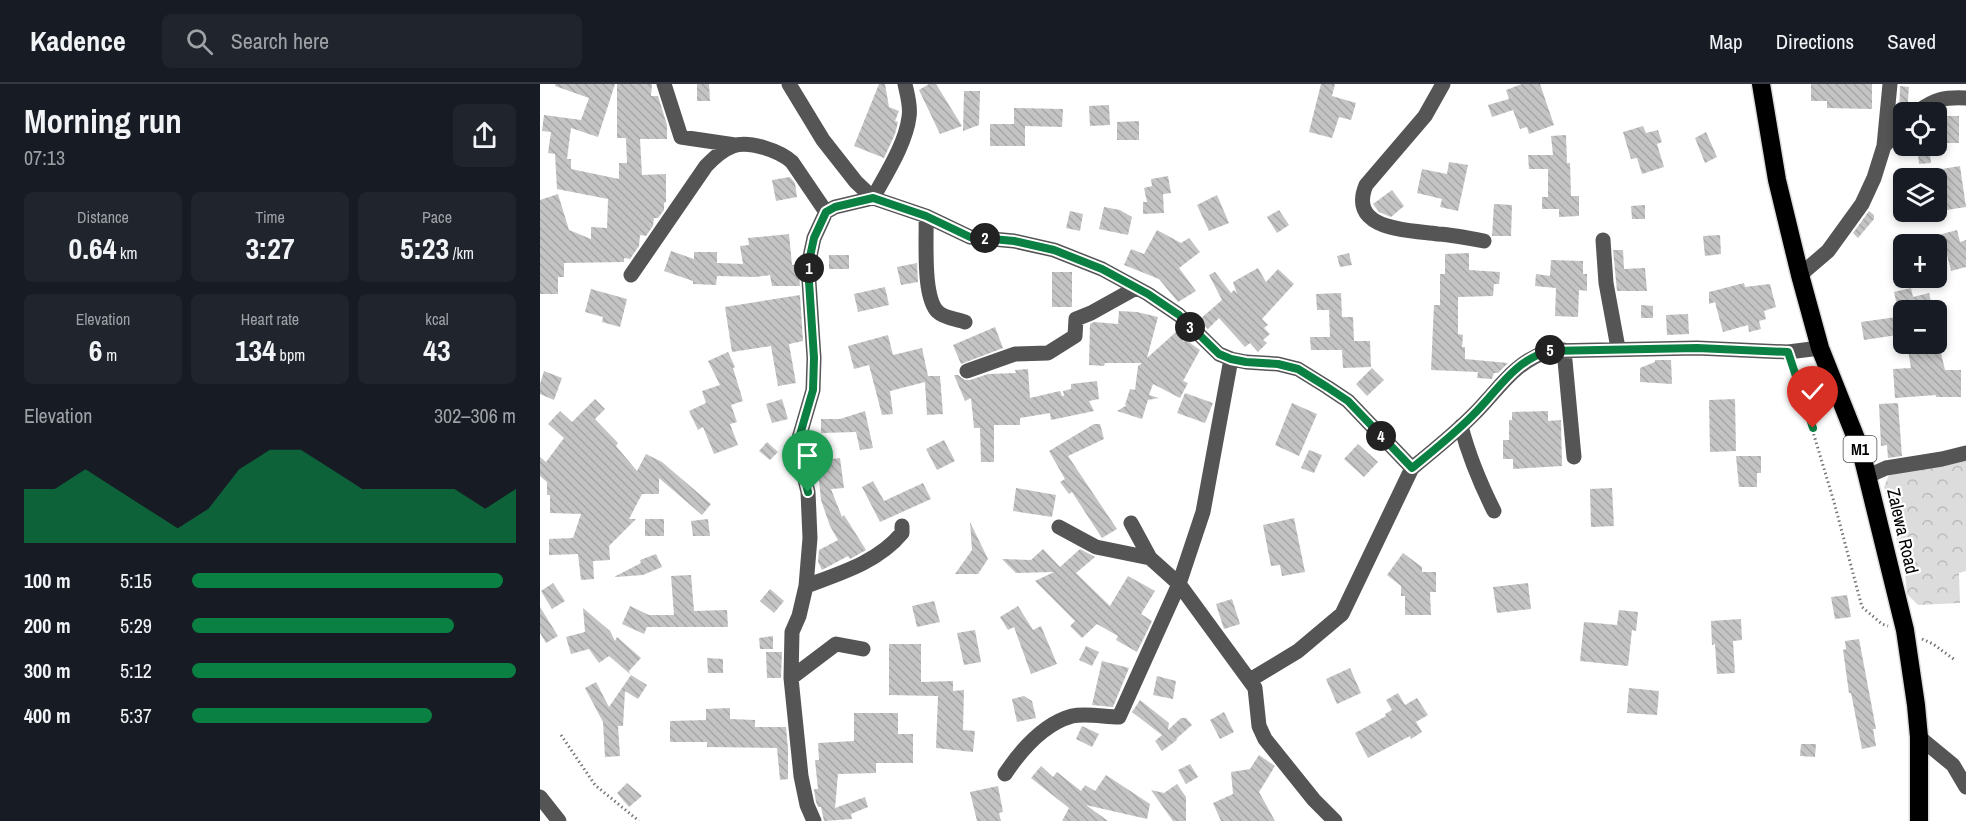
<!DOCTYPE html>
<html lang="en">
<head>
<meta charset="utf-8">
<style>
  :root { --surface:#171b24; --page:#20242c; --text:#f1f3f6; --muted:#9ea1a6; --line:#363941; --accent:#0b8043 }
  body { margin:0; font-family:"Archivo Narrow",sans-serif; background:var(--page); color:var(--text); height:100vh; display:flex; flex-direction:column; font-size:22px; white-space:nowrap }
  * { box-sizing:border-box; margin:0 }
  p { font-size:20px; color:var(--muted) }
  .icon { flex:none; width:33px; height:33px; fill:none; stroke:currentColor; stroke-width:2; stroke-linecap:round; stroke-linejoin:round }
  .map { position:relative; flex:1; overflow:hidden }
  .sheet { display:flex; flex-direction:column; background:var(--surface); width:540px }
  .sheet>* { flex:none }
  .fabs { position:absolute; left:1353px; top:18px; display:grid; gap:12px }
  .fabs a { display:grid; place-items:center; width:54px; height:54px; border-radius:9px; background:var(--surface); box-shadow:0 3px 9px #0003; font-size:30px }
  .pin { position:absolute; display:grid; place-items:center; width:51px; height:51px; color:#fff; margin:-62px -26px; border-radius:50% 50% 50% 0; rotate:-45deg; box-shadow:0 0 6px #0007 }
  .pin .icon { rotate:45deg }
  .km { position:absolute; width:30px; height:30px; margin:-15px; border-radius:50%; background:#222; color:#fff; font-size:16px; line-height:30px; text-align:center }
  .round { display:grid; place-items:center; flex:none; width:63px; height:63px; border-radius:9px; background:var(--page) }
  .summary { display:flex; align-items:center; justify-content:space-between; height:102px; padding:0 24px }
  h1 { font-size:33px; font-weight:800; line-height:45px }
  .metrics { display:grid; grid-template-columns:repeat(3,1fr); gap:9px; height:102px; padding:6px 24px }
  .metrics div { display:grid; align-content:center; border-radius:9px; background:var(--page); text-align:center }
  .metrics b { font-size:30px; font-weight:800 }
  .metrics small { font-size:16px; font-weight:400 }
  .metrics p { font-size:16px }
  .chart { height:168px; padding:12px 24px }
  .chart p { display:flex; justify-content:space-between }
  .chart svg { width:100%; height:108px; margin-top:6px; fill:var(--accent); opacity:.7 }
  ul { padding:0 24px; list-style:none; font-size:20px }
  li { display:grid; grid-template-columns:96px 72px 1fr; align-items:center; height:45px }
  li i { height:15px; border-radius:8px; background:var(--accent) }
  header { display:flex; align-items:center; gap:36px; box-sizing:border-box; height:84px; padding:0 30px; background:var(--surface); border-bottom:2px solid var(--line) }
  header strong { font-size:28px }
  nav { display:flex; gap:33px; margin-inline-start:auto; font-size:21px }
  .search { width:420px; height:54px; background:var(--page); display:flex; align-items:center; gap:15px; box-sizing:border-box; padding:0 21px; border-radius:9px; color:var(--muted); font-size:22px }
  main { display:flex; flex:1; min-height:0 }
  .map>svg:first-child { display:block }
</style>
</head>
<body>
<header>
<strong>Kadence</strong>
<div class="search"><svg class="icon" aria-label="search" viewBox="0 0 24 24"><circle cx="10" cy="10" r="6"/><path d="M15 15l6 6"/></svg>Search here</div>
<nav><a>Map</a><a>Directions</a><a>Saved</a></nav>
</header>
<main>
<section class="sheet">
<div class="summary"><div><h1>Morning run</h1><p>07:13</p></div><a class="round"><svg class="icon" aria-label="share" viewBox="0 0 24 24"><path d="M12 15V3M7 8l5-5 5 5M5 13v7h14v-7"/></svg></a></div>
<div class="metrics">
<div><p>Distance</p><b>0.64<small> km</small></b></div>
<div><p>Time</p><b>3:27</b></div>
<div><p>Pace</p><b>5:23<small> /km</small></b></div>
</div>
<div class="metrics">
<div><p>Elevation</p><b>6<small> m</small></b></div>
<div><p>Heart rate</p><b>134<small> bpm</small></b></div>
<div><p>kcal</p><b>43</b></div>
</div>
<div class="chart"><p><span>Elevation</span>302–306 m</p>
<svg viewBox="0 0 160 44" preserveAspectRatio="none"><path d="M0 44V22L10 22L20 14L30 22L40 30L50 38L60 30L70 14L80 6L90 6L100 14L110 22L120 22L130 22L140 22L150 30L160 22V44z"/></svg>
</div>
<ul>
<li><b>100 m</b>5:15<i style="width:96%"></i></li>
<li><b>200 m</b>5:29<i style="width:81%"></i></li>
<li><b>300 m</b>5:12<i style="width:100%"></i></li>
<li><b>400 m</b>5:37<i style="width:74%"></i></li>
</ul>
</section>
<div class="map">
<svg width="1426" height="737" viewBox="0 0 1426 737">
  <defs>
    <pattern id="forest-crowns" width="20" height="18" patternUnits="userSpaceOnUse" patternTransform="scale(1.5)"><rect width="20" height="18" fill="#dcdcdc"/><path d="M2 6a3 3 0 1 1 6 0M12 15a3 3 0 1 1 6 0" fill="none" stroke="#bbb"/></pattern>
    <pattern id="building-back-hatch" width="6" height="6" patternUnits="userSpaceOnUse" patternTransform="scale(1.5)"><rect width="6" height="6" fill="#c4c4c4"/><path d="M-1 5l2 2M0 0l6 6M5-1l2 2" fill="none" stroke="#a7a7a7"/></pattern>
  </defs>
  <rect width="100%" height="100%" fill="#fff"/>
  <path fill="url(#forest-crowns)" d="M1426 376V487L1419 489 1420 519 1378 521 1367 510 1365 490 1344 403 1349 391Z"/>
  <path fill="url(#building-back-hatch)" d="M15 0H75L58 53 31 44 27 75H31V85L79 95V79H87L86 54H77V0H112L111 12H118L127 41V55H100L102 91 126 90V118L124 119V126L118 134H114L113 142 106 152 100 151 99 162 90 175 84 174V178L24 179V193H18V210H0V116L18 110 29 146 51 155V143L67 144 68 115 17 105 15 70 8 69 11 48 2 47 4 31 41 36 49 14 15 2Z
    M157 0H169L170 17H157Z
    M339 0H345L349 23 359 27 355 37 358 38 355 50 344 74 314 62Z
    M389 0H396L422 42 400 50 379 6Z
    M781 0H795L792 12 816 19 811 36 799 33 792 54 769 48Z
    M982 0H1000L1014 41 989 50 987 43 980 45 973 26 952 33 948 21 969 15 966 6Z
    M1271 0H1332V25L1287 24V17H1271Z
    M1360 2 1369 3 1367 28H1364V33L1359 34Z
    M424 7H440L439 41 423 47Z
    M569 21 570 41 550 42 549 22Z
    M474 24 523 25 522 43 485 42V62H450V40H474Z
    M1396 32H1419V59H1396Z
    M599 37V56H577V38Z
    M1103 42 1106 49 1118 46 1122 58 1117 60 1124 83 1102 90 1097 74 1091 75 1083 48Z
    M1166 48 1177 73 1165 79 1155 54Z
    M1026 51 1027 79H1030L1031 112H1039V132L1019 133V125H1002V113H1008V85H989L988 71H1013L1011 52Z
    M1377 62H1389L1391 79 1379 80Z
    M909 78 928 81 918 127 900 123 902 115 877 109 882 85 907 90Z
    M1420 82 1426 123 1400 127 1398 118 1396 119V86Z
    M628 92 631 109 623 110 624 129 603 130V118H607L604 104 612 102 611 95Z
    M250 93 255 99 257 113 236 117 232 96Z
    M852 106 864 122 851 133 839 128 833 120Z
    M677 111 689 139 669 147 657 121Z
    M954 120 972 121 971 152H952Z
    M1105 121V135H1092L1091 122Z
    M564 123 580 126 592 133 588 151 559 145Z
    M739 126 749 141 737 149 727 133Z
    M530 127 543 130 540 147 526 144Z
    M1329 127 1334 131V135L1318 154 1313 149Z
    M617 146 641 159 649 154 660 168 639 184 656 207 638 218 619 195 584 181 591 165 604 170Z
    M1417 146 1420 158 1426 156V183L1411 187 1402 150Z
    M249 150 252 181 258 180 260 202H232L230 191 216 193 177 192 176 201 153 200V197L124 187 131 167 154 175V168H177V179L203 180 200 162 209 161 208 154Z
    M1180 151 1181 170 1165 172 1163 152Z
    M1073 166H1083L1084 185 1105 184 1107 207H1077Z
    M809 169 812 181 800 183 797 172Z
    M929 169V186L960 188 959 200H954L953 212 918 213V250L923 251 922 263H925V275L968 279 958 289H954L952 295 937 294 938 288 891 286 894 221H900V190H905V170Z
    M289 171H309V185H289Z
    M1011 176 1043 177V190H1047V207L1039 206 1038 233 1015 232 1016 204 995 202 996 190 1010 192Z
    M377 179 378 198 361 201 357 183Z
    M718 184 726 198 738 185 754 200 722 235 728 241 724 244 730 250 723 256 727 259 718 268 710 259 705 263 679 234 668 245 659 236 682 216 669 191 675 188 691 209 694 206 697 210 693 198Z
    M512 188H532V223H512Z
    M1204 199 1205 203 1230 200 1236 223 1224 227 1226 235 1219 237 1221 245 1209 248 1208 241 1183 248 1175 218 1169 220V208Z
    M345 203 349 221 318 228 314 210Z
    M1371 204 1373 213 1389 209 1393 226H1358L1354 208Z
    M51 205 87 215 80 243 62 238 63 233 45 228Z
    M801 209 802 233H813L814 257H830L831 283 803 284 802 266H771L770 253H790L789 226H777L776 210Z
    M260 211 263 257 249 260 256 299 238 302 231 262 192 268 185 223Z
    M1101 221 1113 222V234H1101Z
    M579 227 597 228 618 233 607 274 636 248 644 258 646 256 660 266 643 297 648 299 640 314 613 300 609 311 619 314 608 316 602 335 577 327 587 321H585L590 305 595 306 598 282 602 279H565L564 282 549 281 550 240 554 238 578 240Z
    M1148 230 1149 250 1127 251 1126 231Z
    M1364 232V250L1324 256 1321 238Z
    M455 243 463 264 421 280 413 261Z
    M348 251 353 271 382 264 388 292H400L403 330 387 331 385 298 350 307 353 330 342 331 329 281 314 285 308 262Z
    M1367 260H1399L1405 286H1421V313H1396V311L1355 314 1353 285 1371 284Z
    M188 268 195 283 193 284 203 317 191 321 197 338 190 340 198 361 174 370 163 343 158 346 149 327 166 319 162 307 180 301 168 277Z
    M1115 276H1131L1132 300 1100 298V284L1115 278Z
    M832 284 844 296 827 312 816 300Z
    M488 285 490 314 520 307 522 312H524L523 307 531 305V300L557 297 559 315 549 317 554 327 511 336 510 329 480 334V341H454V378H441L440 344H434L431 314 425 317 414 291H418L425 296H430L448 290 476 289 475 286Z
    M4 287 22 294 14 316 0 310V300Z
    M645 309 673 319 665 339 637 329Z
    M55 315 65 325 55 335 78 359 76 362 97 387 106 370 122 378 171 420 162 431 119 394V410H102L89 435H96L69 462 70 476 53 477 54 495 41 496 38 470 9 471V455L33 454 41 430 10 429V411H7V398L0 392V373L6 378 24 354 8 340 20 327 32 338Z
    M242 315 248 335 232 339 226 320Z
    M1195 315 1196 367 1170 368 1169 316Z
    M752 319 777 330 759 372 735 361Z
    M1358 319 1362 372 1348 374 1347 361 1341 362 1339 320Z
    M325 327 333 364 320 366 316 348 281 349V335H300Z
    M1008 327V337L1021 336 1022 382 973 385V375H963V356H969V336H972V328Z
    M554 340H560L564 355 528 372 577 445 562 454 532 408 529 410 520 398 525 395 509 367Z
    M404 356 415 377 397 386 386 365Z
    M227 358 238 368 230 376 219 367Z
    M818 360 838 378 824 393 804 375Z
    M769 366 782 371 774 389 761 384Z
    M1196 372H1221V389H1217V403H1199Z
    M300 374 304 404 291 405 302 433 304 431 326 466 310 475 308 472 282 486 278 478 279 466 298 456 290 442 281 416 277 379 281 376Z
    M333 397 344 417 383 399 391 415 340 438 322 403Z
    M476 404 516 411 512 433 473 427Z
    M1072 404 1074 442 1051 443 1050 405Z
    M754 434 765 488 742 492 740 481 731 482 723 441Z
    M105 435H124V452H105Z
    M168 435 170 452H153L151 437Z
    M430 438 448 475 438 490H415L432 466Z
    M503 465 520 483 540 465 555 473 536 489 570 522 588 492 615 507 601 530 612 537 597 568 576 556 578 552 557 540 542 554 530 542 535 537 495 497 514 488 476 489 462 475 491 476Z
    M863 469 882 483V488H896V508H890L891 531H865V512H861V502L847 491Z
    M116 470 122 483 103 491 74 493 101 479 100 476Z
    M151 491 154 527 187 526 188 543H107L104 550 82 540 90 522 109 531H134L131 492Z
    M13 499 25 517 12 525 1 507Z
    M988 499 991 525 957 529 953 503Z
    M230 505 244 517 234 529 220 517Z
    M1307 511 1311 533 1295 535 1291 513Z
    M692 515 700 540 684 545 676 520Z
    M394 517 400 538 377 543 372 522Z
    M478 522 493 546 501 542 517 580 491 590 474 543 468 546 460 533Z
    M0 523 18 552 6 559 0 549Z
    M43 524 70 547 75 557 77 553 101 574 89 587 90 590 69 572 59 579 49 565 31 570 26 553 45 548Z
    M1079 526 1098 528 1096 547 1092 546 1088 582 1040 577 1044 538 1077 541Z
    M1201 535 1202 556 1193 557 1195 589 1177 590 1175 560 1172 561 1171 537Z
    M435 546 441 578 424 581 417 549Z
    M233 552V565H220L219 554Z
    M1319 555 1336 645H1333L1336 662 1322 665 1311 609H1309L1303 566 1306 565 1305 557Z
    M349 560H381V598L413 597V607L424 606 423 646 435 647 433 668 396 664 398 612 349 611Z
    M546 562 559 568 552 582 539 576Z
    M226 568H242L241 594H227Z
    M167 574 183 575V589H168Z
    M562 577 589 584 573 623 552 621Z
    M810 584 821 609 797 620 786 595Z
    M91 591 107 601 98 615 85 607 83 642H78L80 672 65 673 63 638 45 604 56 598 69 623Z
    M617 592 636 597 633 615 613 611Z
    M1089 604 1119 607 1117 631 1087 629Z
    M858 609 865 621 877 614 888 631 876 638 882 648 871 655 870 652 828 674 815 649 846 632 845 630 852 626 846 616Z
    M484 612 492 617 496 634 477 638 472 615Z
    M600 616 629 639 628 646 641 634H646L652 641 636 655 637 656 622 667 615 657 622 651 592 628Z
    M190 624V635L215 636V643H246L248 665V695L240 696 237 664 167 663V658H130V637L166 636V625Z
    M684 628 694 648 680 655 670 636Z
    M314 629H358V650H373V679H336V689L298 690 295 724 325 713 328 723 311 730 312 735 284 737 281 723H278L276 718 274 705H278L275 676H279L278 659 314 657Z
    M542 642 559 650 552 663 536 655Z
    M1261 660H1276L1275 673 1260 672Z
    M719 671 735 682 719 708 735 737H681L673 719 693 710 691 688 710 685Z
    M650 680 658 693 646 700 638 686Z
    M501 682 513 693 517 688 541 707 545 701 555 707 566 691 610 720 607 735 546 721 568 737H522L529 724 491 694Z
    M87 699 102 712 89 723 77 709Z
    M637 700 646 713V737H633L611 706 624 709Z
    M458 702 463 728 459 729 461 737H437L430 708Z"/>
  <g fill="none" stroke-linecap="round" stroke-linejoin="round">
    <defs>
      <path id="highway" d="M1221 0 1237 96 1260 191 1280 264 1321 367 1365 546 1376 621 1379 653V737"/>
    </defs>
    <use href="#highway" stroke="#dbdbdb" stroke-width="21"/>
    <path stroke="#777" stroke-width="3" stroke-dasharray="1.5 3" stroke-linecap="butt" d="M1253 281 1294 418 1322 523 1342 540 1348 542
      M1382 555 1393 560 1415 576
      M21 651 55 701 99 737"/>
    <path stroke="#555" stroke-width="15" d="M124 0 141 53 195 61
      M249 0 283 56 316 98 333 114 386 132 430 153 474 157 514 166 562 185 608 210 639 231 679 270 691 275 706 278 738 280 758 285 787 303 808 317 872 384C893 367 913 351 932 332 958 307 973 278 1009 267L1157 264 1248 268 1280 264
      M903 0 885 32 826 101C807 147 870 146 898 150 914 151 929 154 944 157
      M1377 28C1395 15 1404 13 1426 14
      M1344 62 1364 42
      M386 132C387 154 382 213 398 228 404 234 417 235 425 238
      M1063 156 1066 199 1078 264
      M91 191 166 82C174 74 182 66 193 62 209 56 240 67 252 78L286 128
      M1260 191 1288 167 1322 120 1334 94 1344 62 1350 0
      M1024 266 1034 373
      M427 287 475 270 508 269 535 252 536 235 551 229 596 204
      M921 342C929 373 940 399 954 427
      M1328 392 1346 384 1402 375 1426 369
      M591 439 610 474
      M519 443 556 463 610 474 639 500 715 604 719 642 725 655 774 716 795 737
      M266 502C301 489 338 478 362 449V442
      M251 594 296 560 323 565
      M710 596 758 567 802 530 872 384
      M1379 653 1413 681 1426 703
      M465 690C481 666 503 640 532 632 546 629 565 633 579 633L639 500 663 428 691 275
      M0 713 19 737
      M274 737 267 721 261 692 251 594 252 548 259 532 266 502 270 454 268 408 259 371V354L273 306 274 274 268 182 274 154 286 128 295 123 333 114C346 90 366 59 369 33 371 22 367 10 365 0"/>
    <use href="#highway" stroke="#000" stroke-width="18"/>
  </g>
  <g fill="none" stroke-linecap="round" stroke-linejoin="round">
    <defs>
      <path id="route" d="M268 408 259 371V354L273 306 274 274 268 182 274 154 286 128 295 123 333 114 386 132 430 153 474 157 514 166 562 185 608 210 639 231 679 270 691 275 706 278 738 280 758 285 787 303 808 317 872 384C893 367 913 351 932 332 958 307 973 277 1009 267L1157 264 1248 268 1273 344"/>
    </defs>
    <use href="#route" stroke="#fff" stroke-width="12"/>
    <use href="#route" stroke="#0b8043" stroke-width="8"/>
  </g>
  <g text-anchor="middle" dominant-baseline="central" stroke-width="4.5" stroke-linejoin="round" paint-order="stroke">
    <rect fill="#fff" stroke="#4c4c4c" stroke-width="1.5" x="1303.5" y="352" width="33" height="26" rx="4.5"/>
    <g font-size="16" font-weight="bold" fill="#000">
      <text x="1320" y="365">M1</text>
    </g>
    <g font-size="18" fill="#000" stroke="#fff">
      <text transform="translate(1363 447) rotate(77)">Zalewa Road</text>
    </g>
  </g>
</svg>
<div class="fabs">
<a><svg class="icon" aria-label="locate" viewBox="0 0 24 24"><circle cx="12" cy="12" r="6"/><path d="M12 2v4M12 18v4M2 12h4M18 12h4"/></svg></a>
<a><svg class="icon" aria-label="layers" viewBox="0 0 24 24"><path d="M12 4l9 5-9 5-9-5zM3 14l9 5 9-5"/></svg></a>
<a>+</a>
<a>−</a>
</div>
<div class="pin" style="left:268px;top:408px;background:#1e9e55"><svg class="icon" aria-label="arrive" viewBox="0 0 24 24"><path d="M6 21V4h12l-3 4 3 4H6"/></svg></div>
<div class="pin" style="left:1273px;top:344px;background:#d93025"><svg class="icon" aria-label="check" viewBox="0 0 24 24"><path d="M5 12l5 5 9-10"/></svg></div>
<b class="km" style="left:269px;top:184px">1</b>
<b class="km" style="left:445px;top:154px">2</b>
<b class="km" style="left:650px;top:243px">3</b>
<b class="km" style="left:841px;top:352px">4</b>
<b class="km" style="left:1010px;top:266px">5</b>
</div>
</main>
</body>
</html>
